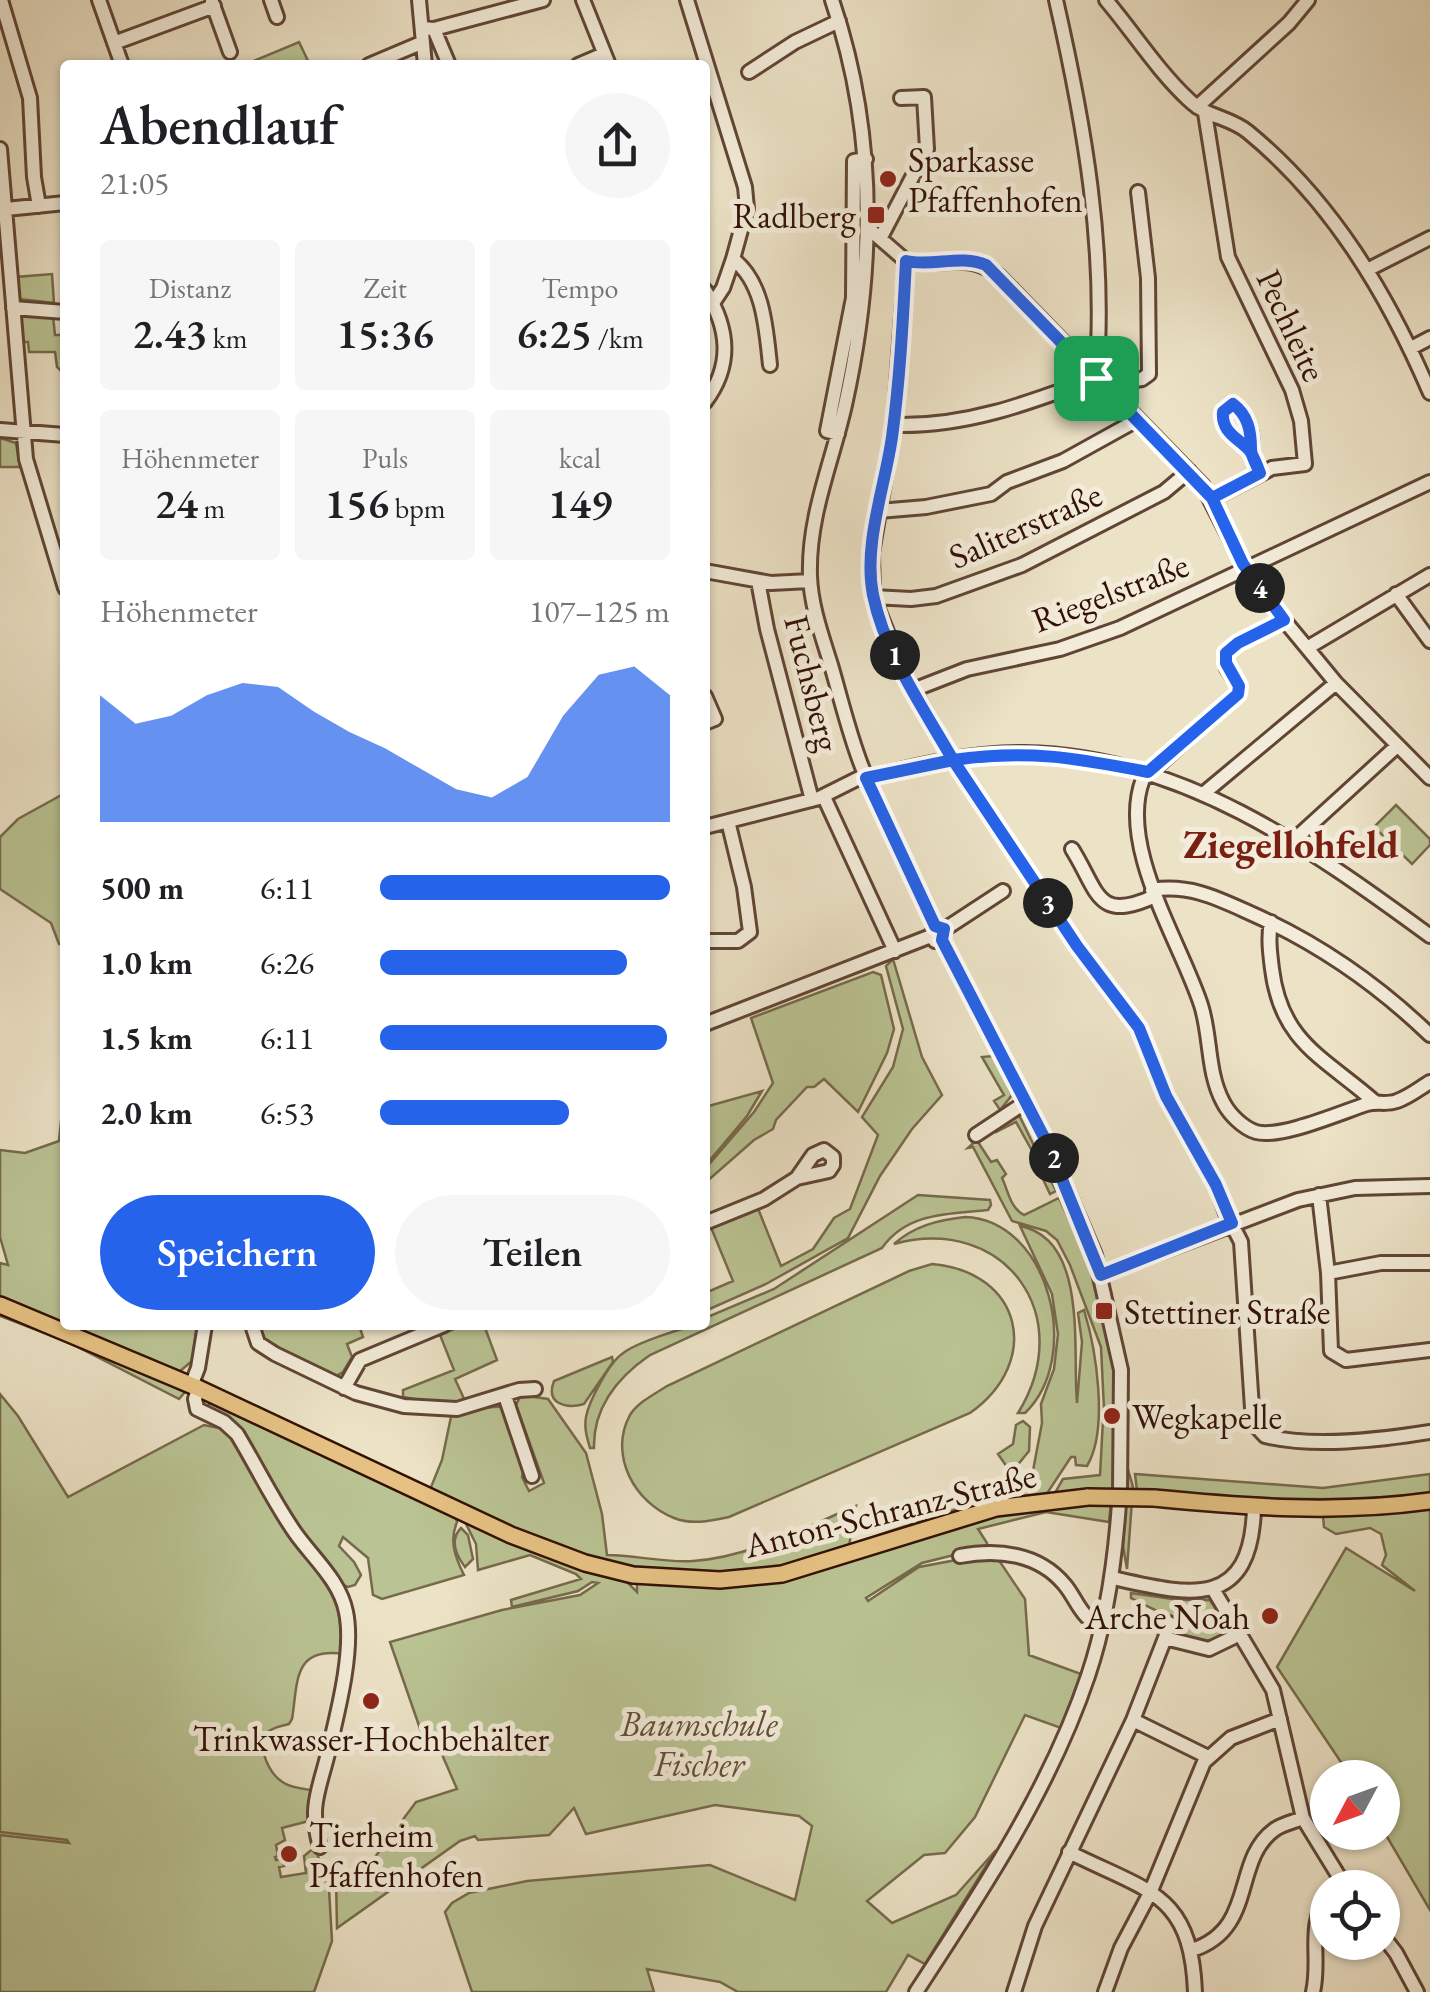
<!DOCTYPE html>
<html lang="de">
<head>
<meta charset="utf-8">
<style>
  :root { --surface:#fff; --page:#f6f6f6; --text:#202124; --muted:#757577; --accent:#2563eb }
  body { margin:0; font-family:"EB Garamond",serif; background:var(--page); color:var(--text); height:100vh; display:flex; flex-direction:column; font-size:38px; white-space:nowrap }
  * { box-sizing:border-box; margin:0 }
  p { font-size:32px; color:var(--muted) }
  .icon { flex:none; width:55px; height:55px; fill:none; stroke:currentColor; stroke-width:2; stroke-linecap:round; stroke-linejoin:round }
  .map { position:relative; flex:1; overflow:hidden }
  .panel { position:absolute; left:60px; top:60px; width:650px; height:1270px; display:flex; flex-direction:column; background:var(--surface); border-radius:10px; box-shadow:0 2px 8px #0004 }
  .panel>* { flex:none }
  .needle { width:65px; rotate:229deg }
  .fabs { position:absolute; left:1310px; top:1760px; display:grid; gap:20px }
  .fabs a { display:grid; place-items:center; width:90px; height:90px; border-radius:50%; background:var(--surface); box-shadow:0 2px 8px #0004; font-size:50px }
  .pin { position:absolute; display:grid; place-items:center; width:85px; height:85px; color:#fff; margin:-42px; border-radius:20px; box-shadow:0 5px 15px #0006 }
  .km { position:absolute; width:50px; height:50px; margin:-25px; border-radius:50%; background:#222; color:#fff; font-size:28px; line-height:50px; text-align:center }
  .round { display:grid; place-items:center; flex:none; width:105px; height:105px; border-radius:52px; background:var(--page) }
  .head { display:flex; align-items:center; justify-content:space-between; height:170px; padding:0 40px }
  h1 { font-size:55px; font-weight:600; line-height:75px }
  .stats { display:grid; grid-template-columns:repeat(3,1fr); gap:15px; height:170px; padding:10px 40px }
  .stats div { display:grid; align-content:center; border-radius:10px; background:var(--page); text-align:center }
  .stats b { font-size:42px; font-weight:600 }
  .stats small { font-size:28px; font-weight:400 }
  .stats p { font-size:28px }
  .chart { height:280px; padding:20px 40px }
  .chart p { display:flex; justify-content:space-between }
  .chart svg { width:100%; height:180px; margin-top:10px; fill:var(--accent); opacity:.7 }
  .action { display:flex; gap:20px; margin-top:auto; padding:20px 40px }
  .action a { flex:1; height:115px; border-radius:60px; background:var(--accent); color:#fff; font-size:40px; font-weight:600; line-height:115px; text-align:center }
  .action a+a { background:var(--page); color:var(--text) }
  ul { padding:0 40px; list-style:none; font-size:32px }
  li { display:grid; grid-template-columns:160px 120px 1fr; align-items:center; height:75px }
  li i { height:25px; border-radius:12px; background:var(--accent) }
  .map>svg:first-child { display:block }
</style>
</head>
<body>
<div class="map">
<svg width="1430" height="1992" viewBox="0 0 1430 1992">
  <rect width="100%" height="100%" fill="#ece2c6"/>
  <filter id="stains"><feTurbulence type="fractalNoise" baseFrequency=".002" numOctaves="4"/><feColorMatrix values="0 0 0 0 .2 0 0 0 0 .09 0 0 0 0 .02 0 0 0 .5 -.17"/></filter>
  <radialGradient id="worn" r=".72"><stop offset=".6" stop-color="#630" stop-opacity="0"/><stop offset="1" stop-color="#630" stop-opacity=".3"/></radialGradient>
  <path fill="#bac393" stroke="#766a4c" stroke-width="2.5" d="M299 42 310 65H244Z
    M52 274 54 303 19 299 16 277Z
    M22 315 53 316 55 335H65V375L57 367 55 352H29L28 342H21Z
    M0 438 16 443 20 467H0Z
    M65 793V942L59 944 51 923 0 889V837L18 819Z
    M1396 805 1430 839V845L1412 864 1374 827Z
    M893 959 922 1057 942 1095 912 1129 880 1176 848 1238 766 1284 705 1311V1293L733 1281 710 1225 757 1206 781 1266 813 1249 834 1218 850 1209 878 1135 862 1117 893 1067 903 1029 886 966Z
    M873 972 881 975 894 1029 887 1053 858 1112 824 1079 814 1087H807L776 1120 773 1129 754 1140 705 1183V1169L754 1112 773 1083 751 1018Z
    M62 1051 65 1061V1325H197L192 1361 179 1372 0 1296V1263L8 1265 0 1237V1150L25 1153 59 1141 65 1082Z
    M993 1056 1012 1095 1000 1110 994 1101 1004 1095 982 1057Z
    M762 1091 747 1116 705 1166V1107Z
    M1018 1115 1020 1117 1056 1191 1050 1194 1034 1160 1036 1158 1016 1122 996 1132 994 1128Z
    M984 1133 988 1135 978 1142 991 1162 997 1160 1006 1174 1002 1178C1008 1190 1010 1208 1024 1215L1059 1198 1093 1271 1115 1369 1117 1408 1104 1409 1101 1347 1070 1265 1057 1240 1046 1231 1012 1221 973 1147 968 1148Z
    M918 1195 990 1200 991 1205 988 1210C949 1214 907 1212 882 1248L650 1355C618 1377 593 1406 594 1448H590C587 1438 584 1428 586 1417 589 1401 609 1363 622 1354 635 1343 688 1325 705 1325V1318L774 1289Z
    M965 1217C1050 1220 1083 1358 1025 1413H1018C1078 1316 1005 1214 894 1244 914 1226 938 1220 965 1217Z
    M1020 1226C1089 1239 1072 1352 1077 1403L1082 1342 1078 1313 1084 1310C1096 1349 1109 1429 1087 1466L1076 1465 1075 1457H1071L1046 1495 860 1545 858 1542 1007 1492 1032 1476 1042 1423 1041 1404 1054 1369 1058 1334 1052 1294Z
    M932 1264C1022 1272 1043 1361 970 1413L729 1517C710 1521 692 1525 674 1518 635 1503 608 1455 630 1415 638 1402 655 1394 667 1386L909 1271Z
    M0 1303 185 1392 179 1399 68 1342 0 1316Z
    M259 1325H359L363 1337 347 1344 352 1357 343 1372 336 1376 270 1345 263 1338Z
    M463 1325H484L497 1360 455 1379 466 1403H436L403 1397V1390L454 1370 440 1335Z
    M612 1357 613 1362 584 1404C566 1409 545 1404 554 1381Z
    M0 1394 18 1416 68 1497 204 1425 219 1428 234 1440 258 1484 337 1601 344 1654C292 1646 298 1684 292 1719L289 1724C282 1726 272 1727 267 1733 256 1748 270 1775 284 1783 292 1788 306 1789 316 1791L309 1821 282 1828 285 1840 276 1845 278 1856 275 1857 276 1860 282 1859 284 1866 279 1867 281 1877 306 1873 304 1856 315 1847 329 1889 332 1941 314 1992H0V1835L69 1843 67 1840 0 1832Z
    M521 1395 548 1399 586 1453 602 1514 607 1555C635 1555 664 1563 693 1561 750 1557 803 1528 856 1506L849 1546C830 1552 810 1562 791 1566 733 1577 664 1580 607 1565 546 1548 487 1519 429 1492L442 1460 452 1412C471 1414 485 1405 502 1407L506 1412 525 1462 522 1477 529 1491 544 1483 516 1405Z
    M210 1402 455 1515 457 1522C449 1541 455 1557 464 1575L382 1599 373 1595 368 1558 343 1537 339 1546 354 1562 361 1575 355 1585 348 1587 337 1583 292 1523 241 1434 206 1411Z
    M1103 1420H1117L1116 1480 1112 1491 1055 1493 1063 1479 1100 1475Z
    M1023 1421 1030 1427 1029 1451 1016 1467 1012 1463 1007 1467 998 1454 1013 1444 1016 1425Z
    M1127 1466 1133 1487 1127 1569 1123 1546Z
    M1135 1474 1323 1488 1430 1474V1495C1331 1503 1235 1498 1137 1491Z
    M1111 1503 1109 1522 1046 1512 978 1529 987 1543 986 1547 922 1563 866 1598 868 1601 919 1567 994 1553 1025 1599 1029 1655 1081 1674 1061 1728 1025 1715 975 1817 945 1853 924 1855 867 1901 892 1923 956 1895 996 1850 925 1964 908 1955 886 1992H738L720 1982 647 1969 654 1992H472L445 1912 452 1903 469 1893 527 1881 710 1865 795 1900 812 1826 799 1816 715 1805 586 1834 574 1808 549 1835 478 1840 475 1836 460 1841 337 1928 336 1879 358 1875 366 1869 416 1802 457 1789 434 1736 424 1740 390 1642 502 1610 580 1595 598 1583 592 1582 578 1591 512 1607 511 1600 581 1579 576 1574 530 1555 478 1570 476 1544 465 1522 625 1580 637 1592V1582L715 1584 1021 1508Z
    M1430 1505V1910L1383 1830 1382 1778 1351 1777 1277 1667 1346 1548 1415 1591 1382 1565 1386 1555 1381 1534 1370 1528 1336 1534 1324 1527 1323 1516Z
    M461 1528 468 1535 473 1559 465 1567C456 1555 449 1540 461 1528Z
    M1131 1593 1179 1600H1210L1227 1626V1634L1210 1643 1177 1636 1172 1632 1167 1616 1131 1598Z"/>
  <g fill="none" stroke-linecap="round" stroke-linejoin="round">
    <defs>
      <path id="minor" d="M1 0 30 98 34 177 39 206
        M99 0 122 65
        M271 0 277 17
        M419 0 425 65
        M583 0 609 65
        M687 0 745 187 747 208 733 259C764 283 766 329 770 365
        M832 0C877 132 875 270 845 405 832 463 808 516 810 576 811 606 822 636 831 665 841 699 849 734 862 767 884 821 911 873 935 926L931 936 935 941 942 940 1048 1145 1095 1255 1121 1370 1120 1491
        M1056 0C1084 123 1107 251 1096 378
        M1106 0C1134 33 1157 70 1189 100 1206 117 1230 117 1248 132 1332 201 1388 295 1430 393
        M212 2 230 52
        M422 28 434 29 543 0
        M434 29 449 65
        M114 43 214 6
        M369 65 421 43
        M578 65 604 54
        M749 72 795 42 839 21
        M1197 107 1289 23 1308 0
        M1205 113 1228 257 1292 390 1301 421 1305 464 1272 468 1212 499
        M0 149 26 459 65 588
        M6 209 65 203
        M868 228 906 261 894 425 872 553 873 597 904 674 953 760 1077 947 1139 1029 1166 1096 1216 1185 1226 1213 1241 1242 1253 1423 1265 1436C1314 1448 1380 1440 1430 1432
        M881 237 927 149 924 97 901 98
        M906 261C943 269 966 250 999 276L1203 486 1243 564 1284 620 1336 683 1430 778
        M1369 269 1430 238
        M705 290C729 328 733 365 705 402
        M713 303 723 288 733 259
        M13 308 65 312
        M1411 348 1430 338
        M1103 385 1142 379 1149 374 1148 278 1138 192
        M894 425C966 427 1029 403 1096 378
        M0 430 65 435
        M838 434 827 431 853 298 854 161 866 159
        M1250 451C1255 434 1247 413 1233 404L1223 412C1221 432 1238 438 1249 450 1254 455 1257 467 1260 473
        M879 511 926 507 991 494 1007 482 1063 461 1137 420
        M705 571 771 583 810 581
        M758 581 767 629 812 800
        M1396 594 1430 641
        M873 597 911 599 936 596 1022 565 1164 492 1189 471
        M1284 620 1238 643 1226 653 1227 668 1239 686 1237 694 1143 779C1117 846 1181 943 1201 1005 1211 1036 1207 1072 1223 1102 1229 1114 1243 1128 1256 1132 1280 1139 1342 1112 1367 1104 1377 1101 1387 1105 1397 1101 1409 1097 1420 1088 1430 1082
        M1307 648 1430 575
        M913 690 967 669 1060 649 1120 628 1430 482
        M705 696 715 719 705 723
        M867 778C918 765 972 752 1025 753 1180 755 1310 848 1430 936
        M1203 794 1336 683
        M824 797 895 951
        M705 827 819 798 865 775
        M1294 840 1397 746
        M1072 849C1099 892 1096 923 1155 896
        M1152 890C1189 884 1217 898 1250 913 1318 943 1376 983 1430 1035
        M1271 922C1268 938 1270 953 1272 969 1281 1043 1325 1058 1375 1102
        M945 929 1003 891
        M705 941H738L750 932 744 887 728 821
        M705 1024 931 936
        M976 1135 1026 1102
        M1319 1195 1328 1273 1331 1351 1346 1360 1430 1350
        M705 1223 764 1199 797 1178 829 1171 833 1165V1157L824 1150 813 1155 797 1178
        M1328 1273 1381 1263H1430
        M1101 1275 1298 1200 1355 1188 1430 1186
        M252 1325 258 1343 275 1354 356 1393 404 1406 457 1409 519 1390 535 1389
        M191 1386 198 1368 205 1325
        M198 1388 195 1399 197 1409 224 1422 237 1434C257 1467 274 1503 296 1534 314 1559 340 1581 346 1612 354 1650 338 1711 329 1749 320 1789 308 1805 320 1847
        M344 1388 360 1360 444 1325
        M505 1396 532 1476
        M960 1556C997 1549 1038 1553 1064 1584 1073 1594 1077 1607 1087 1617L1103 1622
        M1113 1578C1188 1595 1251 1612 1254 1508
        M1213 1589 1273 1690 1303 1818 1346 1888
        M1165 1638 1169 1623
        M1133 1720 1208 1757
        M1069 1852C1148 1892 1191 1892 1195 1992
        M1382 1935 1396 1953 1417 1992
        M1192 1950C1257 1929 1232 1861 1274 1830 1282 1824 1293 1822 1303 1818
        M916 1992C981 1893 1050 1789 1088 1676 1107 1620 1115 1562 1119 1503
        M1014 1992 1035 1926 1133 1720 1165 1638 1209 1649 1240 1634
        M1105 1992 1121 1948 1150 1893 1204 1762 1231 1738 1280 1719
        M1313 1992C1321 1958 1306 1926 1328 1896"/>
      <path id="major" d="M0 1305 198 1388 511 1535 585 1563 633 1575 720 1580 782 1574 996 1508 1088 1497
        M1154 1498C1247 1507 1337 1514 1430 1501"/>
    </defs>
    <use href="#minor" stroke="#604535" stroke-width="18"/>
    <use href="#major" stroke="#321105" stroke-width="20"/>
    <use href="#minor" stroke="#f3ecda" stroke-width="12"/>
    <use href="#major" stroke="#e6c183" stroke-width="15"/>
    <defs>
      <path id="major-bridge" d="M1088 1497 1154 1498"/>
    </defs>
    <use href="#major-bridge" stroke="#321105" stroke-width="20" stroke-linecap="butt"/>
    <use href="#major-bridge" stroke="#e6c183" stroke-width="15"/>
  </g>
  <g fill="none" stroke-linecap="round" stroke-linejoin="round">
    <defs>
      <path id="route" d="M1096 378 986 265C961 254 933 267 906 261 903 319 900 379 892 437 885 487 863 544 873 595 885 654 924 709 953 760L866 778 935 926 944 929 942 940 1048 1145 1101 1275 1232 1223 1216 1185 1166 1096 1139 1028 1077 946 953 760C1027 749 1076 758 1148 772L1238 694 1239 686 1226 663V653L1238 643 1284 620 1243 564 1212 498 1260 473C1257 466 1251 456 1251 449 1251 431 1248 415 1233 404L1223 412C1221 432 1238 438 1249 450 1254 456 1257 466 1260 473L1212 498 1096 378"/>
    </defs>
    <use href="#route" stroke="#fff" stroke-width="20"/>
    <use href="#route" stroke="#2563eb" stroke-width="12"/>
  </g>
  <g fill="#8f2418" stroke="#f3ecda" stroke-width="4">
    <circle cx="888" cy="179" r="10"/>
    <rect x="866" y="205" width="20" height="20" rx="5"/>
    <rect x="1094" y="1301" width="20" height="20" rx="5"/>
    <circle cx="1112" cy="1416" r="10"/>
    <circle cx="1270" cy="1616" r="10"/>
    <circle cx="371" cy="1701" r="10"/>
    <circle cx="289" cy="1854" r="10"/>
  </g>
  <g text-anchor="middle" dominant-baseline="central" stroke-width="10" stroke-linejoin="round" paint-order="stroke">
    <g font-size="35" fill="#321105" stroke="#f3ecda" text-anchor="start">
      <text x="908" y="159">Sparkasse<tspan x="908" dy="40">Pfaffenhofen</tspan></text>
      <text x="856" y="215" text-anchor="end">Radlberg</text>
      <text x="1124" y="1311">Stettiner Straße</text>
      <text x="1132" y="1416">Wegkapelle</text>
      <text x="1250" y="1616" text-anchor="end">Arche Noah</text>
      <text x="371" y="1738" text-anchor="middle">Trinkwasser-Hochbehälter</text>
      <text x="309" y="1834">Tierheim<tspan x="309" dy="40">Pfaffenhofen</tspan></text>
    </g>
    <g font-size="35" fill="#321105" stroke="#f3ecda">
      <text transform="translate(1292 325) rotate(65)">Pechleite</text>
      <text transform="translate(1025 525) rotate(-24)">Saliterstraße</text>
      <text transform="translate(1110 592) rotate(-21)">Riegelstraße</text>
      <text transform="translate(813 683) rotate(76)">Fuchsberg</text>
      <text transform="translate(890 1510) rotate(-14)">Anton-Schranz-Straße</text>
    </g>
    <g font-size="35" font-style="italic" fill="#624f37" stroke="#f3ecda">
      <text x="699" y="1723">Baumschule<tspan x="699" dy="40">Fischer</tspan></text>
    </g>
    <g font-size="40" font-weight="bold" fill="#7a1f14" stroke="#f3ecda">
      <text x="1291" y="844">Ziegellohfeld</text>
    </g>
  </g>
  <rect width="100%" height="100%" filter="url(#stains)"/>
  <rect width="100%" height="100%" fill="url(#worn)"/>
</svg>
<div class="fabs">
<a><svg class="needle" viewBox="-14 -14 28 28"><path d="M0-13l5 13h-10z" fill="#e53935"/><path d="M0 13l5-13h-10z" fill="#757577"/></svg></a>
<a><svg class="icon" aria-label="locate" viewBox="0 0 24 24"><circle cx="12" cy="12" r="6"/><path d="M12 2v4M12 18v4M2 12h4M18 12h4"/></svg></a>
</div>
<div class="pin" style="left:1096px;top:378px;background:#1e9e55"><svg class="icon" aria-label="arrive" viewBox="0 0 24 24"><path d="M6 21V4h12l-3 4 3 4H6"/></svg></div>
<b class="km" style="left:895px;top:655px">1</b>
<b class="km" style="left:1054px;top:1158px">2</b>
<b class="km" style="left:1048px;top:903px">3</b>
<b class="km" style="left:1260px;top:588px">4</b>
<section class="panel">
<div class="head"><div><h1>Abendlauf</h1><p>21:05</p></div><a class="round"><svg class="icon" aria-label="share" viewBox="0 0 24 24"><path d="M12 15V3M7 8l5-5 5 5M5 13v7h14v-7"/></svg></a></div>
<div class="stats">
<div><p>Distanz</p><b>2.43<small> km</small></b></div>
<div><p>Zeit</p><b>15:36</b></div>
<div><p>Tempo</p><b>6:25<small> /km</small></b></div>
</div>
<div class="stats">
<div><p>Höhenmeter</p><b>24<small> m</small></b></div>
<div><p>Puls</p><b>156<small> bpm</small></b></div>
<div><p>kcal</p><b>149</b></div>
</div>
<div class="chart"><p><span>Höhenmeter</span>107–125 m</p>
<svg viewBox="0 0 160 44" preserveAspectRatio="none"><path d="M0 44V13L10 20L20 18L30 13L40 10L50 11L60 17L70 22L80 26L90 31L100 36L110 38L120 33L130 18L140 8L150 6L160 13V44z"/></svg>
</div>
<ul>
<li><b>500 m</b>6:11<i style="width:100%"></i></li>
<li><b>1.0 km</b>6:26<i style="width:85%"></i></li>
<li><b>1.5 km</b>6:11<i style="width:99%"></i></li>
<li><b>2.0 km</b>6:53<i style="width:65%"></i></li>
</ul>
<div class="action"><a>Speichern</a><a>Teilen</a></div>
</section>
</div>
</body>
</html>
